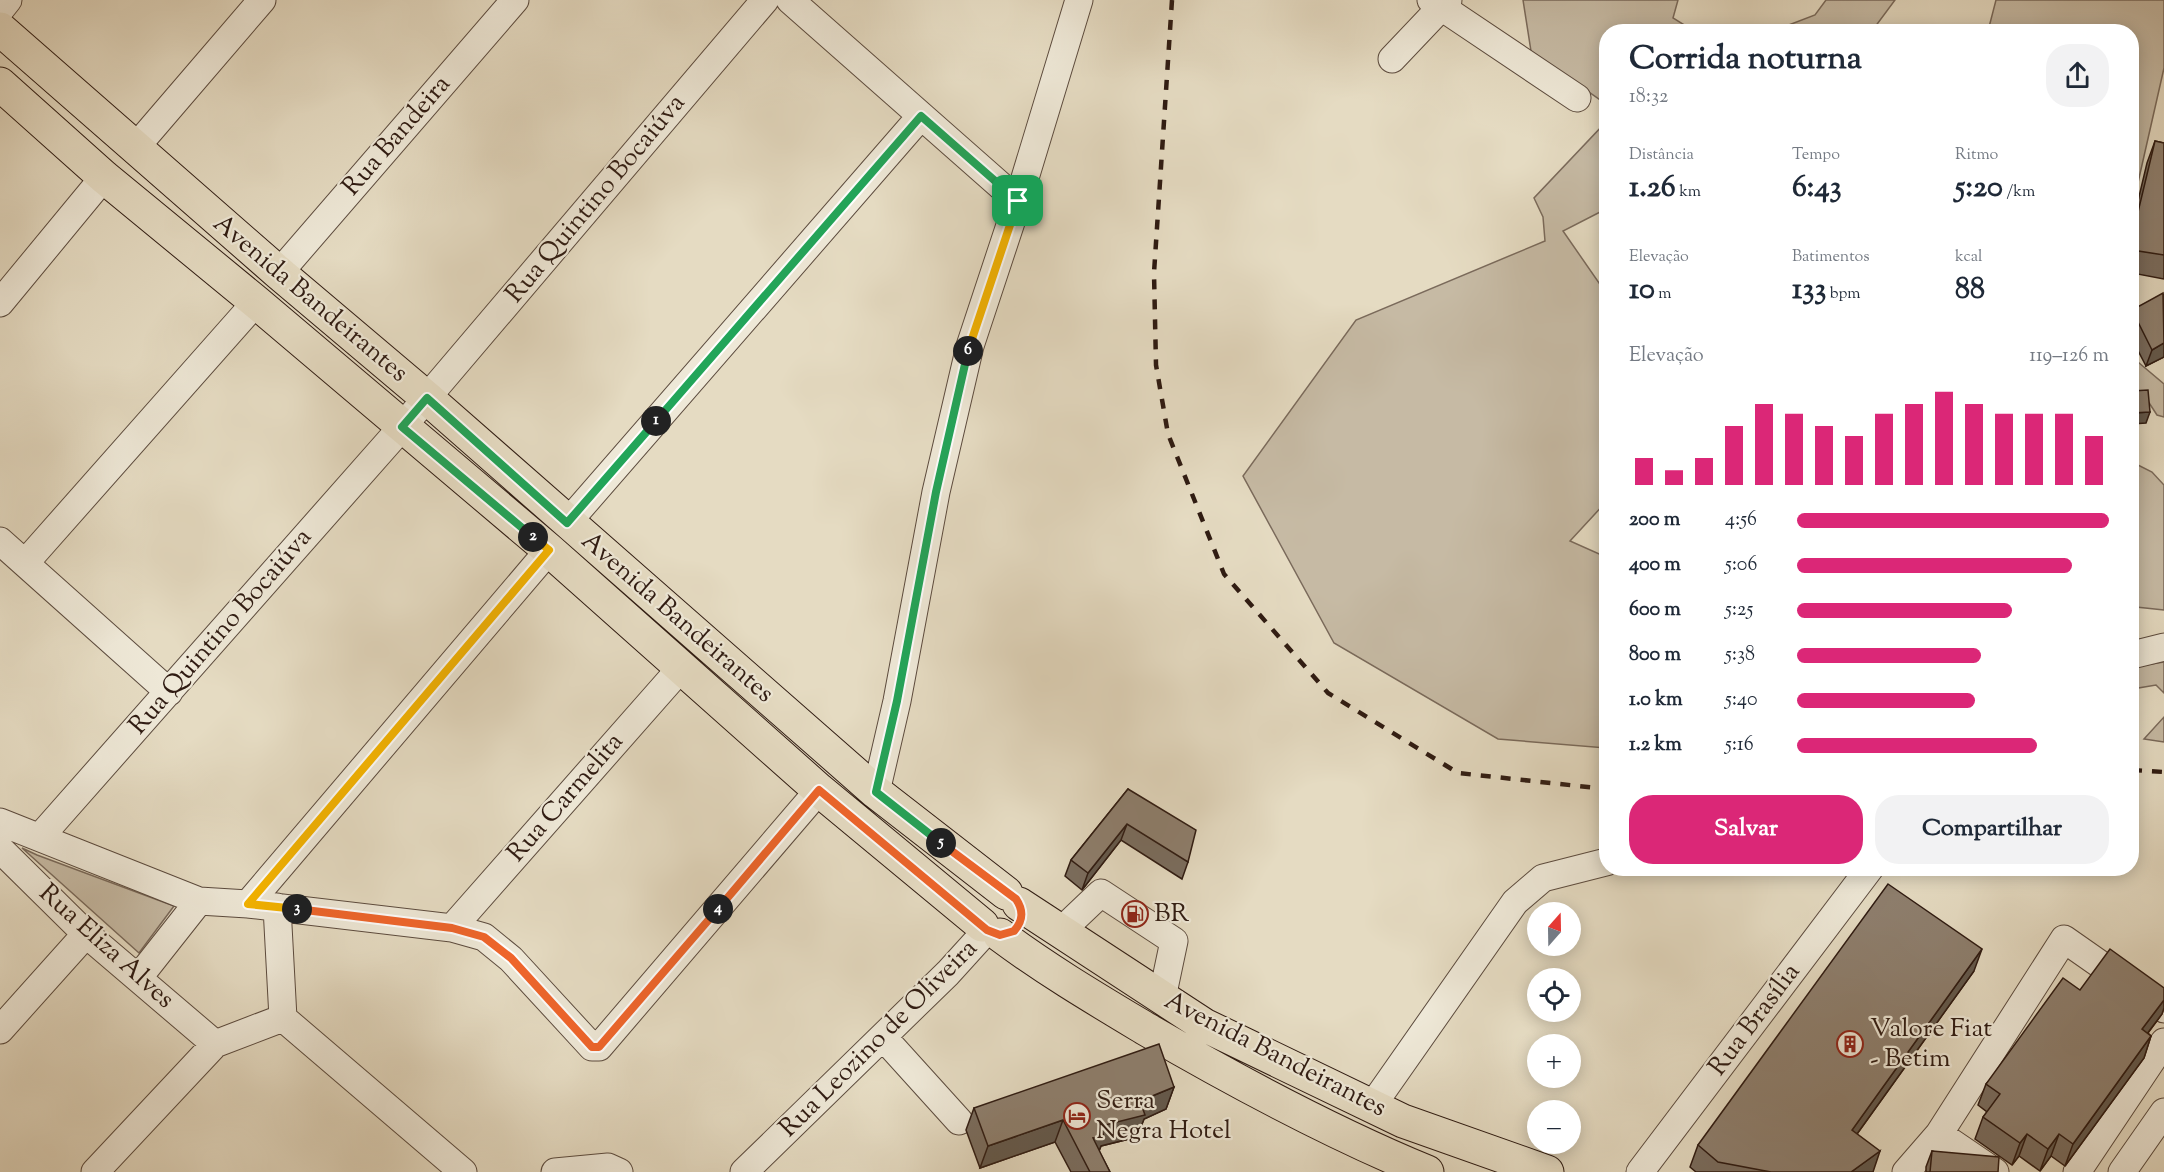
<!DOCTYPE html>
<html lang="pt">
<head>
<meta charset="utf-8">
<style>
  :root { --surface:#fff; --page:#f2f2f3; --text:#1f2937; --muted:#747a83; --accent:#db2777 }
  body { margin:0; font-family:"Sorts Mill Goudy",serif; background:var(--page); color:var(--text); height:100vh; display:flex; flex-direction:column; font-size:22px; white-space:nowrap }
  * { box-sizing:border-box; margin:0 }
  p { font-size:20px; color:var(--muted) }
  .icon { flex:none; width:33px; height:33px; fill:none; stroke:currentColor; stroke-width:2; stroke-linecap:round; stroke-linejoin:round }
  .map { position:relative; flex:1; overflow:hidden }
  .drawer { position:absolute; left:1599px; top:24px; width:540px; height:852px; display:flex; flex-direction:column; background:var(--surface); border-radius:24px; box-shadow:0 3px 15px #0003 }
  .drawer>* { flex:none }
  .needle { width:39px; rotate:20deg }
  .controls { position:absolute; left:1527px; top:902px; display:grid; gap:12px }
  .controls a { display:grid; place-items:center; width:54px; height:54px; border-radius:50%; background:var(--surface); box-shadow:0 3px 15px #0003; font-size:30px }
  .pin { position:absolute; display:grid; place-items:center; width:51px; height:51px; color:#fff; margin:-26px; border-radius:12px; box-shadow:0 3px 9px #0006 }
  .km { position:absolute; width:30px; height:30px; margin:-15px; border-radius:50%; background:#222; color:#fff; font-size:16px; line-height:30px; text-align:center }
  .round { display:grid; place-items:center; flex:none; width:63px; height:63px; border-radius:24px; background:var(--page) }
  .head { display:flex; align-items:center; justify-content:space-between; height:102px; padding:0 30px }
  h1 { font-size:33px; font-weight:800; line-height:45px }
  .figures { display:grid; grid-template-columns:repeat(3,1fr); gap:9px; height:102px; padding:6px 30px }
  .figures div { display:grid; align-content:center }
  .figures b { font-size:30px; font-weight:800 }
  .figures small { font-size:16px; font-weight:400 }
  .figures p { font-size:16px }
  .chart { height:168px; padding:12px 30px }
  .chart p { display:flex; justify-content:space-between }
  .chart svg { width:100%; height:108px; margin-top:6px; stroke:var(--accent); stroke-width:6 }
  .action { display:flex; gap:12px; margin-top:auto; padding:12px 30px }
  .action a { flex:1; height:69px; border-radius:24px; background:var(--accent); color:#fff; font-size:24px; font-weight:800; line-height:69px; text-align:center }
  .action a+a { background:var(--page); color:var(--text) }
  ul { padding:0 30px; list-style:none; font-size:20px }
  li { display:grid; grid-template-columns:96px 72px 1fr; align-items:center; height:45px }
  li i { height:15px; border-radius:8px; background:var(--accent) }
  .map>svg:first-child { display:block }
</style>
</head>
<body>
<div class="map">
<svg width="2164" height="1172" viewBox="0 0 2164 1172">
  <rect width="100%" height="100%" fill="#e5dbc2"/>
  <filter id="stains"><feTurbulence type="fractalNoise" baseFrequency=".00333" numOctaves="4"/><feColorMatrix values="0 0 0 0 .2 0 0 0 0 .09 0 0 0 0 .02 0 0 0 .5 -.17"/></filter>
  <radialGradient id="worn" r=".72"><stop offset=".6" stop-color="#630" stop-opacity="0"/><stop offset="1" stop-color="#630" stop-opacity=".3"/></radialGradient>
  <path fill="#c6baa4" stroke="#7a6a5b" stroke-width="1.5" d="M1523 0H1678L1673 18 1694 31 1606 32V104L1531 51Z
    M1826 0H1895L1872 31H1773L1815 15Z
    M1996 0H2164V68L2132 209V32L1988 31Z
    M1606 122V209L1563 231 1606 293V502L1570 541 1606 557V748L1498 739 1334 643 1243 476 1356 320 1545 241 1543 217 1534 198Z
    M2132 357 2164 384V417L2157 415 2142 392 2132 395Z
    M2132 462 2152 472 2164 485V610L2136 607 2132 599Z
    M2164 662V693L2156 685 2132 689V667Z
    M2164 717V742L2144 739Z
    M22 848 37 855 174 906 139 953Z"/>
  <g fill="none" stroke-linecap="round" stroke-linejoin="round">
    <defs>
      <path id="minor" d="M790 0 1018 201
        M1431 0 1577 98
        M0 10 8 0
        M1392 59 1448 0
        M135 148 262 0
        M279 273 515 0
        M0 303 104 177
        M567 523 921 116
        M0 541 169 692
        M26 562 256 302
        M2132 655 2164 647
        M876 792 897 701 936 492 970 346 1018 201 1079 0
        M0 822 199 901 248 904 452 928 484 937 511 959 592 1047H599L819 790
        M40 837 402 427 765 0
        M0 849 86 934 215 1044
        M248 904 549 550
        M452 928 681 668
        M1061 931 1101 893 1174 941 1162 998
        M139 977 199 901
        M283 1018 463 1172
        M0 1030 86 934
        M883 1037 959 1121
        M1372 1106 1515 902 1543 878 1606 862
        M1939 1134 1995 1172
        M95 1172 215 1044 283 1018 277 907
        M555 1172 608 1167 619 1172
        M744 1172 948 973 987 930
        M1640 1172 1870 868
        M1906 1172 1939 1134 2064 939 2164 1009
        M2077 1172 2164 1042
        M2122 1172 2164 1112"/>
      <path id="major" d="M0 29 279 273 427 398 876 792 1006 893
        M0 84 104 177 256 302 549 550 819 790 982 925
        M1019 904 1204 1025 1403 1121 1547 1172
        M1000 935C1047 970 1096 999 1146 1029 1237 1082 1330 1132 1427 1172"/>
    </defs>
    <use href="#minor" stroke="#5c4b3e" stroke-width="29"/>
    <use href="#major" stroke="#2f1b12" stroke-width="35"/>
    <use href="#minor" stroke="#eee8d7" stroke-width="27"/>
    <use href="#major" stroke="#e5dbc2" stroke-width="33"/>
    <path stroke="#2f1b12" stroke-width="4.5" stroke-dasharray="10 10" stroke-linecap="butt" d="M1172 0 1154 273 1156 365 1168 434 1224 574 1328 693 1458 773 1606 789
      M2132 770 2164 772"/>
  </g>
  <path fill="#7a6d5f" stroke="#2f1b12" stroke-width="1.5" d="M2155 141 2164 143V279L2132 273V226L2147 163Z
    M2164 294V357L2146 366 2132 339V310Z
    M1606 509V529L1600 525 1604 513Z
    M1128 789 1188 862 1182 879 1121 840 1082 890 1065 876 1071 860Z
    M1974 971 1857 1134 1873 1172H1696L1690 1167 1698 1145Z
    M2164 988V1008L2162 1014 2148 1033 2151 1036 2144 1058 2065 1166 2051 1156 2040 1171 2019 1156 2012 1165 1975 1139 1983 1117 1987 1112 1978 1105 1986 1084 2080 990Z
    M1174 1087 1166 1109 1144 1119 1137 1137 1101 1146 1099 1151 1110 1172H1071L1055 1142 980 1168 966 1130 974 1108Z
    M1932 1151 1998 1172H1926V1167Z"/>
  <path fill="#63594d" stroke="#2f1b12" stroke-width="1.5" d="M2164 343V357L2146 366 2152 350Z
    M2150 412 2146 423 2132 424V413Z
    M1127 824 1121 840 1082 890 1088 873Z
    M1982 949 1974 971 1844 1152 1852 1130Z
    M2164 1000V1008L2162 1014 2134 1051 2142 1029Z
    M2151 1036 2144 1058 2065 1166 2073 1144Z
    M1174 1087 1166 1109 1144 1119 1137 1137 1101 1146 1096 1159 1093 1138 1101 1126 1140 1101Z
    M1063 1120 1055 1142 980 1168 988 1146Z
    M2027 1134 2019 1156 2012 1165 2020 1143Z
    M2059 1134 2051 1156 2040 1171 2048 1149Z
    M1880 1151 1873 1172H1851Z"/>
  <path fill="#8e7f6e" stroke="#2f1b12" stroke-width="1.5" d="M2155 141 2164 143V255L2132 250V237Z
    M2163 293 2164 343 2152 350 2132 310Z
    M2148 390 2150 412 2132 413V391Z
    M1128 789 1196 830 1188 862 1127 824 1088 873 1071 860Z
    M1888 884 1982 949 1852 1130 1880 1151 1851 1172H1771L1718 1162 1698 1145Z
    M2110 949 2164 988V1000L2142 1029 2151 1036 2073 1144 2059 1134 2048 1149 2027 1134 2020 1143 1983 1117 2000 1094 1986 1084 2063 978 2080 990Z
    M1159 1044 1174 1087 1140 1101 1145 1115 1101 1126 1104 1137 1093 1138 1110 1172H1090L1063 1120 988 1146 974 1108Z
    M1932 1151 1999 1157 1998 1172H1930Z"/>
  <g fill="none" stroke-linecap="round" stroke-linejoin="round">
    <defs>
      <path id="split-1" d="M656 421 921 116 1018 201"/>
      <path id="split-2" d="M533 537 402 427 427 398 567 523 656 421"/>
      <path id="split-3" d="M297 909 248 904 549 550 533 537"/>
      <path id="split-4" d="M297 909 452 928 484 937 511 958 592 1047H599L718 909"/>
      <path id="split-5" d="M718 909 819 790 987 930 1000 935 1014 931C1023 921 1024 911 1016 899L941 843"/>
      <path id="split-6" d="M941 843 876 792 897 701 936 492 968 351"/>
      <path id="split-7" d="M968 351 1018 201"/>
    </defs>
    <use href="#split-1" stroke="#fff" stroke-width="12"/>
    <use href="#split-2" stroke="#fff" stroke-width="12"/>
    <use href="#split-3" stroke="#fff" stroke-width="12"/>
    <use href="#split-4" stroke="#fff" stroke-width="12"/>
    <use href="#split-5" stroke="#fff" stroke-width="12"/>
    <use href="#split-6" stroke="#fff" stroke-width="12"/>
    <use href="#split-7" stroke="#fff" stroke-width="12"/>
    <use href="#split-1" stroke="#22a559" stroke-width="8"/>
    <use href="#split-2" stroke="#22a559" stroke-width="8"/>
    <use href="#split-3" stroke="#f5b400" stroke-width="8"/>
    <use href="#split-4" stroke="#f0652b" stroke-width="8"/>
    <use href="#split-5" stroke="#f0652b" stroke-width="8"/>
    <use href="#split-6" stroke="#22a559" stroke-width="8"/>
    <use href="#split-7" stroke="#f5b400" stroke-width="8"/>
  </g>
  <defs>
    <symbol id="fuel-ring" viewBox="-11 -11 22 22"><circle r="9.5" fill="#eee8d7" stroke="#8f2418" stroke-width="1.5"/><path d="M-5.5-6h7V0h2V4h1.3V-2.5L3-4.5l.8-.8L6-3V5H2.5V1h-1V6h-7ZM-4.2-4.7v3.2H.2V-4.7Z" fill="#8f2418"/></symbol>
    <symbol id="building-ring" viewBox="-11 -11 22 22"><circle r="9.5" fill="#eee8d7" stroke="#8f2418" stroke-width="1.5"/><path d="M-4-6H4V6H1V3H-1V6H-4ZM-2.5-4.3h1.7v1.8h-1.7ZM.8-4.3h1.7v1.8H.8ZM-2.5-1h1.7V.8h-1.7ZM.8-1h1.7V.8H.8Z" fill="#8f2418"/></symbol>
    <symbol id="hotel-ring" viewBox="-11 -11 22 22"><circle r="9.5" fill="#eee8d7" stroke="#8f2418" stroke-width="1.5"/><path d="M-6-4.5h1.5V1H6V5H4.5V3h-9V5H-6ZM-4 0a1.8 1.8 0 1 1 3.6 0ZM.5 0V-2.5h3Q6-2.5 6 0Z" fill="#8f2418"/></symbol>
  </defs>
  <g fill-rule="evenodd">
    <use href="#fuel-ring" x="1120" y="899" width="30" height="30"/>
    <use href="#building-ring" x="1835" y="1029" width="30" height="30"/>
    <use href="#hotel-ring" x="1062" y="1101" width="30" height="30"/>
  </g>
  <g text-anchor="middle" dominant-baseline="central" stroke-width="4.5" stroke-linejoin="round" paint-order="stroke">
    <g font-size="26" fill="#2f1b12" stroke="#eee8d7">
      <text transform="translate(397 136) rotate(-49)">Rua Bandeira</text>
      <text transform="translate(596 199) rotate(-50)">Rua Quintino Bocaiúva</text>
      <text transform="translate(310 299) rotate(40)">Avenida Bandeirantes</text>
      <text transform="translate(677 618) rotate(41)">Avenida Bandeirantes</text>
      <text transform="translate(221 632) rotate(-49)">Rua Quintino Bocaiúva</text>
      <text transform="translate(566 798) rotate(-49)">Rua Carmelita</text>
      <text transform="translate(106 947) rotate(42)">Rua Eliza Alves</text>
      <text transform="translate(1755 1020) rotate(-53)">Rua Brasília</text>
      <text transform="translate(879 1039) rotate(-45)">Rua Leozino de Oliveira</text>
      <text transform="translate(1275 1055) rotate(27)">Avenida Bandeirantes</text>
    </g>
    <g font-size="26" fill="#2f1b12" stroke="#eee8d7" text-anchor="start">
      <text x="1154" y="914">BR</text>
      <text x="1870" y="1029">Valore Fiat<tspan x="1870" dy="30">- Betim</tspan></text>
      <text x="1096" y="1101">Serra<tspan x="1096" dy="30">Negra Hotel</tspan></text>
    </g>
  </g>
  <rect width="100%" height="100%" filter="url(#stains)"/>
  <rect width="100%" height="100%" fill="url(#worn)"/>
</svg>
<div class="controls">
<a><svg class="needle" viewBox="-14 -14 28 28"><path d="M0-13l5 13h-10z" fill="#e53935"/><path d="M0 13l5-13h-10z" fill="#747a83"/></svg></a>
<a><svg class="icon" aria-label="locate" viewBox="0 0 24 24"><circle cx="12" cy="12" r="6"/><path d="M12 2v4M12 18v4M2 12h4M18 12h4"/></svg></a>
<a>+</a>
<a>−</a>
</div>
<div class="pin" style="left:1018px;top:201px;background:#1e9e55"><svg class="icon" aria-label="arrive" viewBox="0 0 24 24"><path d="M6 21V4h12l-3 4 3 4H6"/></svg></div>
<b class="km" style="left:656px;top:421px">1</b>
<b class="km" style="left:533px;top:537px">2</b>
<b class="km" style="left:297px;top:909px">3</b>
<b class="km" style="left:718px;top:909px">4</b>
<b class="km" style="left:941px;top:843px">5</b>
<b class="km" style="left:968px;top:351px">6</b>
<section class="drawer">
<div class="head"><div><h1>Corrida noturna</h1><p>18:32</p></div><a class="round"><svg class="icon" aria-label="share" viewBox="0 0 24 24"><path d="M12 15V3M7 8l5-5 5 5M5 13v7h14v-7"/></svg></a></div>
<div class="figures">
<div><p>Distância</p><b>1.26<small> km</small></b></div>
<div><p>Tempo</p><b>6:43</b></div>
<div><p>Ritmo</p><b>5:20<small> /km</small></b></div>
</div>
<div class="figures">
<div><p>Elevação</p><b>10<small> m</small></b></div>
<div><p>Batimentos</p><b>133<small> bpm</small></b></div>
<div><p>kcal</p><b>88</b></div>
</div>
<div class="chart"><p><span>Elevação</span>119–126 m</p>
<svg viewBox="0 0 160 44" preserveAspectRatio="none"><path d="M5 44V33M15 44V38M25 44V33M35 44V20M45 44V11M55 44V15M65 44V20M75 44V24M85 44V15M95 44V11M105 44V6M115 44V11M125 44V15M135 44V15M145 44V15M155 44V24"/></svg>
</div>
<ul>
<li><b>200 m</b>4:56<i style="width:100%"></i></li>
<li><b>400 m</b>5:06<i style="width:88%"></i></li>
<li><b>600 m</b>5:25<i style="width:69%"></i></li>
<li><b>800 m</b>5:38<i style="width:59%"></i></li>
<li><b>1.0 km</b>5:40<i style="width:57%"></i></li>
<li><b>1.2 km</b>5:16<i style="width:77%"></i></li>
</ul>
<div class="action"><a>Salvar</a><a>Compartilhar</a></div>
</section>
</div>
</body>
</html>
